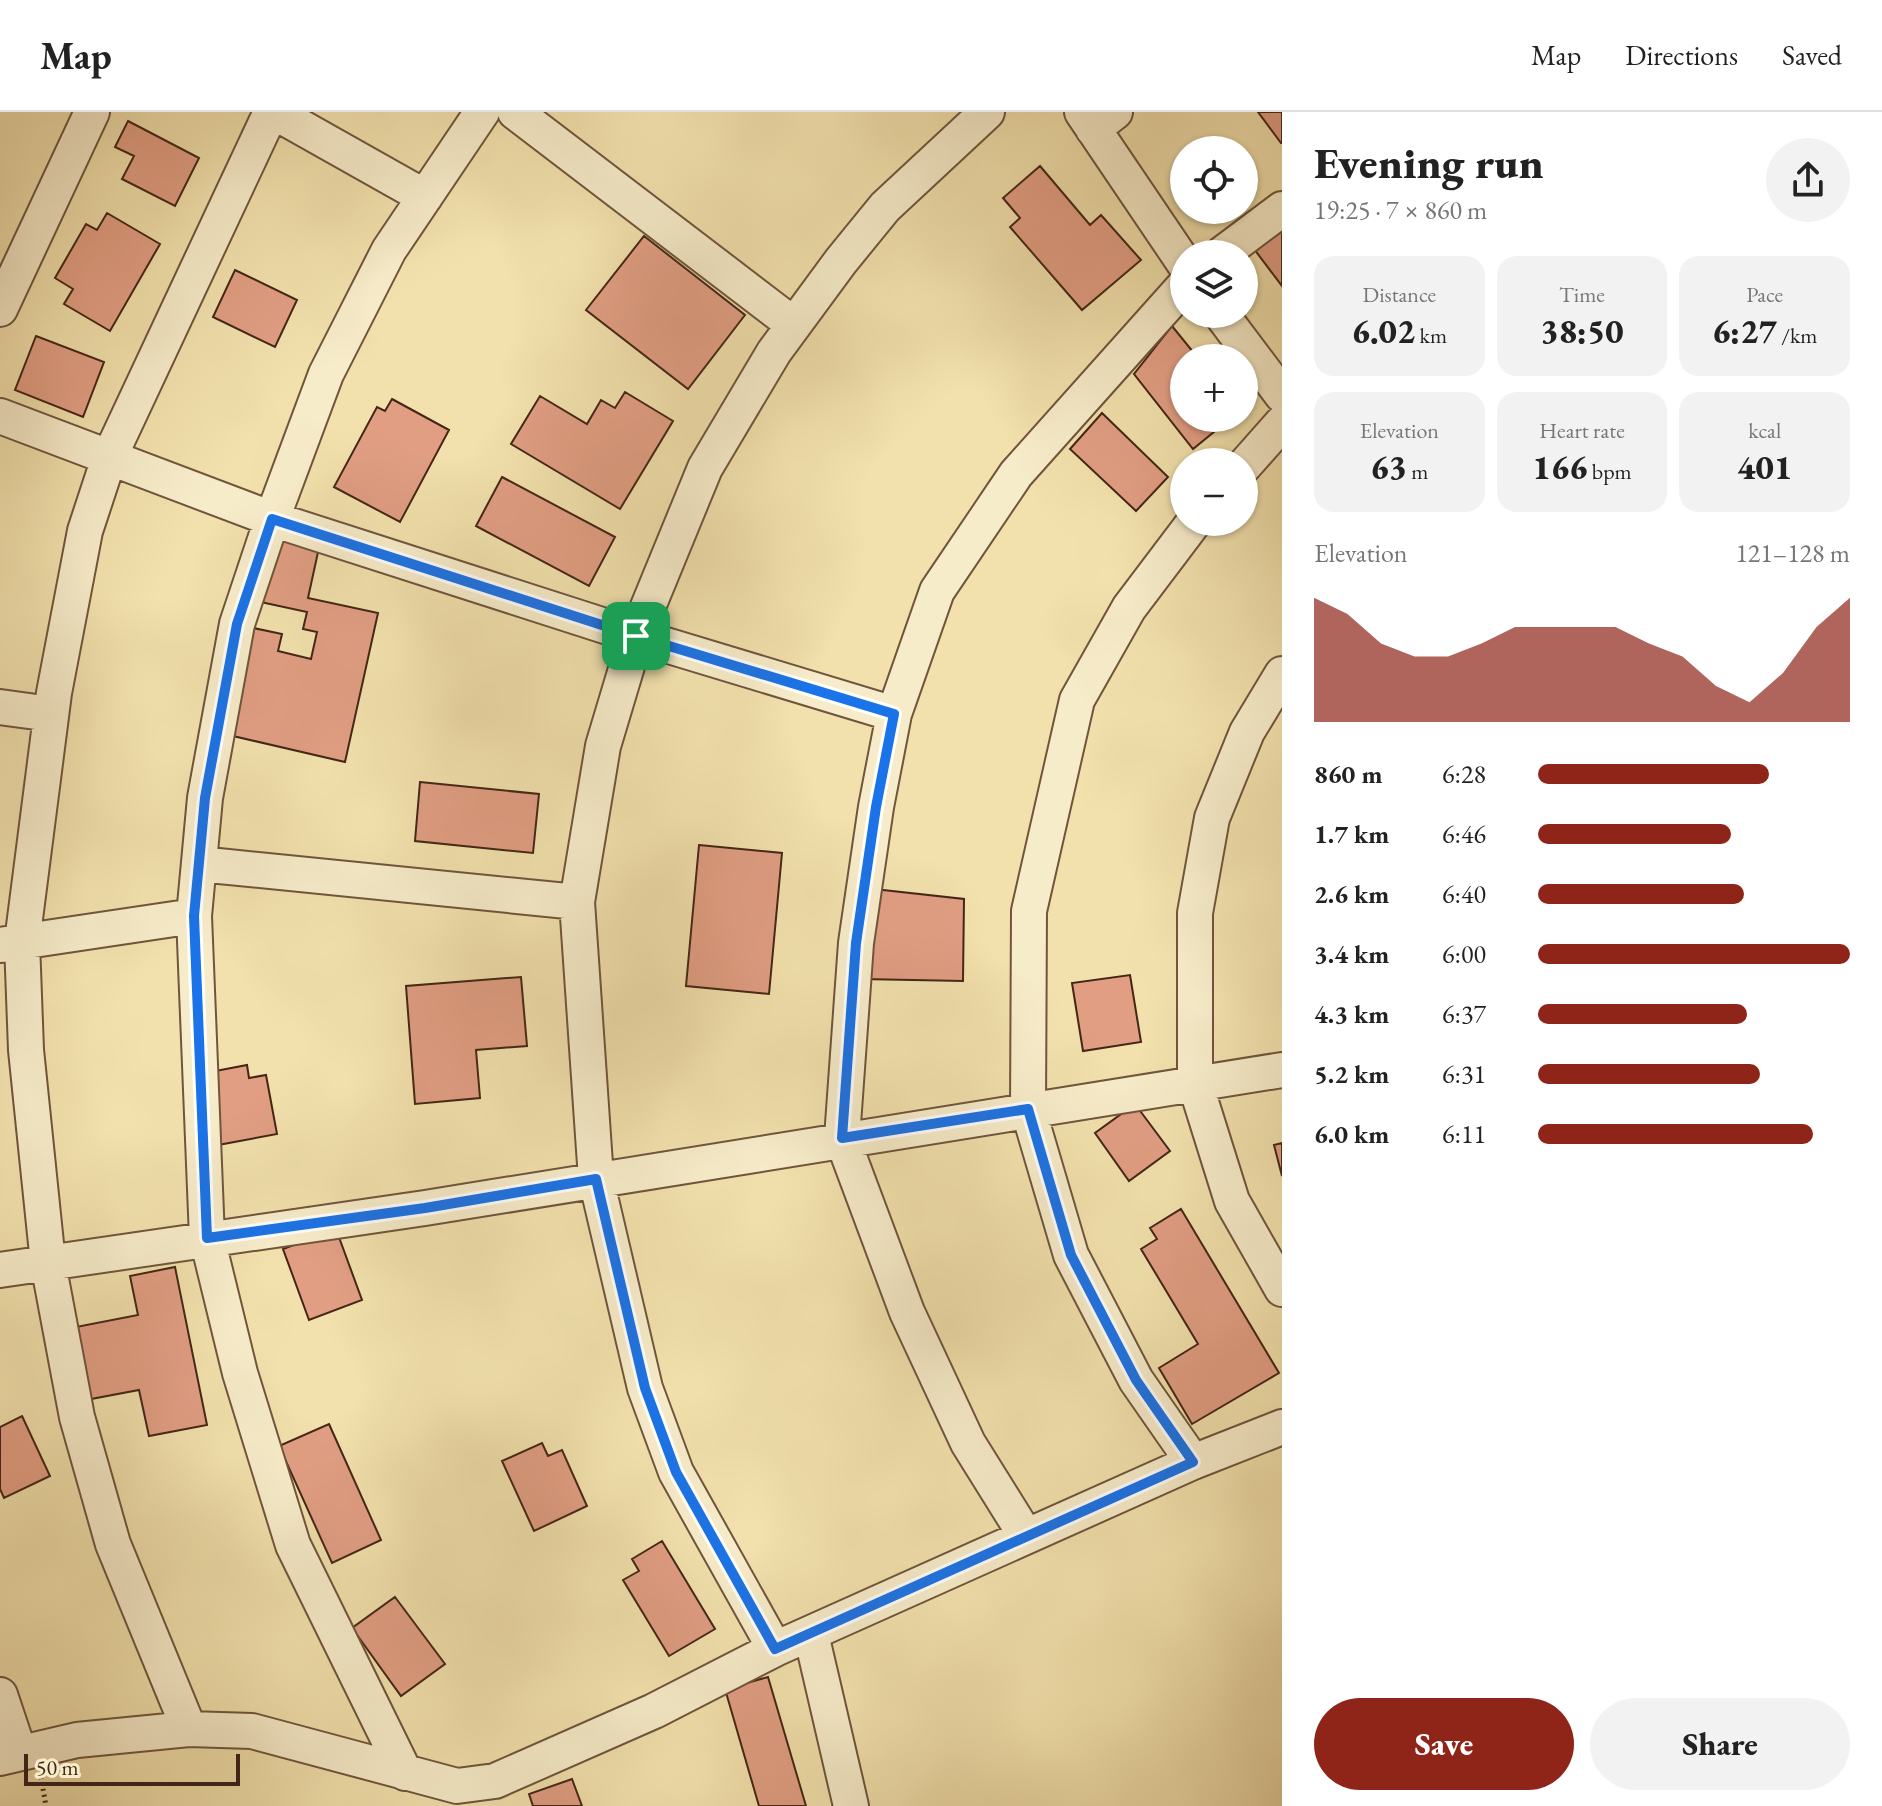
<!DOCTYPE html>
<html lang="en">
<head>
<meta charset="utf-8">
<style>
  :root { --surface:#fff; --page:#f2f2f2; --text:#222; --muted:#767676; --line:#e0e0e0; --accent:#8f2418 }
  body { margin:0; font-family:"EB Garamond",serif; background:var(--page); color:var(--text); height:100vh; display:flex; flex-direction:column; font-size:30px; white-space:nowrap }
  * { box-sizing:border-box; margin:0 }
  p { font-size:26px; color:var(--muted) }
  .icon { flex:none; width:44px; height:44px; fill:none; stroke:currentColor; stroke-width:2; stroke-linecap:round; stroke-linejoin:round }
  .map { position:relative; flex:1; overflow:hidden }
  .sheet { display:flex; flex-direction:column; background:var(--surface); width:600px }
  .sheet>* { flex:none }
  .tools { position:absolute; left:1170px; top:24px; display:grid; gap:16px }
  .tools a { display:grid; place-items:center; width:88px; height:88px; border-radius:50%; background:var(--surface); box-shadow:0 2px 6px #0004; font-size:40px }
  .scale { position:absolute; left:24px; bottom:20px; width:216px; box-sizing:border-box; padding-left:8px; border:4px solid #432616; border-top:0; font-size:22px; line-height:28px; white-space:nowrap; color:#432616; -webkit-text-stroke:6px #f7ecca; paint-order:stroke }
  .pin { position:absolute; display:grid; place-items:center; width:68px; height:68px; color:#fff; margin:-34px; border-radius:16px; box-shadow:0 4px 12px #0006 }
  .round { display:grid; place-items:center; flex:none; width:84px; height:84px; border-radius:42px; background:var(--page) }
  .overview { display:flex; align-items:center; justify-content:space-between; height:136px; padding:0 32px }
  h1 { font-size:44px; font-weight:800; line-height:60px }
  .metrics { display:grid; grid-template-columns:repeat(3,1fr); gap:12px; height:136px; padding:8px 32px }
  .metrics div { display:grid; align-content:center; border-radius:20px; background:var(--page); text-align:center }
  .metrics b { font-size:34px; font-weight:800 }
  .metrics small { font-size:22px; font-weight:400 }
  .metrics p { font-size:22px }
  .chart { height:224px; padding:16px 32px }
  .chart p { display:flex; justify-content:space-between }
  .chart svg { width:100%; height:144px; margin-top:8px; fill:var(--accent); opacity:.7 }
  .button { display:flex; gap:16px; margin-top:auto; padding:16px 32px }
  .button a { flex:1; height:92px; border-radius:48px; background:var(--accent); color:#fff; font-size:32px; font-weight:800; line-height:92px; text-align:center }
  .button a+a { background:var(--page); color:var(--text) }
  ul { padding:0 32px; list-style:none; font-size:26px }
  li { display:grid; grid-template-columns:128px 96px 1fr; align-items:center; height:60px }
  li i { height:20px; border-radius:10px; background:var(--accent) }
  header { display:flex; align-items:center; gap:48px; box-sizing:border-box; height:112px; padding:0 40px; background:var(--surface); border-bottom:2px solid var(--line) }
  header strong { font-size:38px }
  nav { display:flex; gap:44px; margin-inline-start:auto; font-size:28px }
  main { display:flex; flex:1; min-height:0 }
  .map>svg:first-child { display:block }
</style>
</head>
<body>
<header>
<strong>Map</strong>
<nav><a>Map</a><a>Directions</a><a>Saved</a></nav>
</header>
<main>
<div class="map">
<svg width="1282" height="1694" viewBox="0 0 1282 1694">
  <rect width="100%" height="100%" fill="#f2e1ad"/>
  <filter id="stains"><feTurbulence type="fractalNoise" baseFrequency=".0025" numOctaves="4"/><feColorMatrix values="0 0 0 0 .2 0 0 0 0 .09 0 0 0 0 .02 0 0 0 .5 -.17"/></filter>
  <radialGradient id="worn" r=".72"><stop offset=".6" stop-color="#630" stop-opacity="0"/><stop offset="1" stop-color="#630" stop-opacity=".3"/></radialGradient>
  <path fill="#e19e83" stroke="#432616" stroke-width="2" d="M1258 0H1282V31H1281Z
    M128 9 199 46 175 94 122 67 134 44 115 35Z
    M1040 54 1090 113 1101 103 1141 148 1082 198 1010 115 1020 106 1003 86Z
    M107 101 160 132 110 219 64 192 73 177 55 166 86 112 97 118Z
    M1282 109V174L1251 133Z
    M644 124 745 203 688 277 586 198Z
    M235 158 297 188 275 235 213 205Z
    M1172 214 1198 246H1184V306H1231L1193 337 1134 262Z
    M36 224 104 250 83 305 15 278Z
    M625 280 673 309 620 397 511 332 540 284 587 312 601 288 615 296Z
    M392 287 449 318 400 410 334 375 377 295 385 299Z
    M1102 301 1168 365 1136 399 1070 337Z
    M502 365 615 425 589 474 476 414Z
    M272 420 320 431 308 486 378 501 345 650 220 621 244 514 282 522 278 539 311 547 317 520 303 517 307 500 256 489Z
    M420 670 539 682 533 741 415 729Z
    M699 733 782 741 769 882 686 874Z
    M874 777 964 787 963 869 862 867Z
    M1130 863 1141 930 1083 939 1072 871Z
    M521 865 527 934 476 938 480 986 415 992 406 874Z
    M247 953 249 966 266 963 277 1022 218 1033 205 961Z
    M1135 992 1170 1039 1129 1069 1095 1021Z
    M1282 1031V1064L1274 1033Z
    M1181 1097 1279 1261 1192 1312 1159 1256 1198 1232 1141 1137 1157 1127 1150 1116Z
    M336 1117 362 1188 309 1208 283 1137Z
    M175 1155 207 1313 149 1324 139 1278 91 1287 76 1215 138 1203 130 1164Z
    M22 1304 50 1364 4 1386 0 1377V1315Z
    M329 1312 381 1428 332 1451 279 1334Z
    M542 1331 548 1344 562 1338 587 1394 534 1419 502 1349Z
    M662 1429 715 1517 669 1544 623 1468 639 1459 632 1447Z
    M395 1485 445 1552 401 1584 352 1516Z
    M768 1565 806 1694H759L725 1577Z
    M572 1667 582 1694H533L529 1682Z"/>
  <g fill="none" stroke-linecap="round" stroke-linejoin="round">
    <defs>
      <path id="minor" d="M274 0 425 85
        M515 0 794 213
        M1082 0 1184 151
        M1093 17 1115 0
        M1222 142 1282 97
        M0 197 92 0
        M1221 202 1282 283
        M0 304 272 407 636 524 894 602
        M1244 354 1282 311
        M1282 562 1247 620 1212 706 1195 801V971L1232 1089 1282 1177
        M0 595 51 602
        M199 752 577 790
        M194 804 207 1126 240 1261 293 1433 405 1661
        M0 833 194 804 205 686 237 512 272 407 326 262 389 138 482 0
        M0 1158 425 1096 1282 958
        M1193 1350 1136 1268 1071 1143 1028 997 1029 799 1077 588 1129 496 1194 410
        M1026 1424 968 1331 907 1200 842 1026 856 831 876 695 894 602 937 479 1016 362 1184 174
        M811 1522 851 1694
        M775 1537 676 1360 645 1276 596 1067 577 790 603 634 636 524 705 356 774 240 841 149 885 95 987 0
        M0 1583 19 1640
        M189 1617 113 1432 77 1305 48 1151 26 938 22 830 54 581 85 419 109 346 271 0
        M0 1646 77 1628 189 1617 252 1619 457 1674 495 1669 654 1599 775 1537 1193 1350 1282 1315"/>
    </defs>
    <use href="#minor" stroke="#6f553c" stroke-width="38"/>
    <path stroke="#432616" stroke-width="5" stroke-dasharray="2 4" stroke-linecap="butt" d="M41 1665 46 1694"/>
    <use href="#minor" stroke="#f7ecca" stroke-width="34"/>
  </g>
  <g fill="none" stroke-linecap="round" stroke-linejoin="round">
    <defs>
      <path id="route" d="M272 407 636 524 894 602 876 695 856 831 842 1026 1028 997 1071 1143 1136 1268 1193 1350 775 1537 676 1360 645 1276 596 1067 425 1096 207 1126 194 804 205 686 237 512Z"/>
    </defs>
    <use href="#route" stroke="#fff" stroke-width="16"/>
    <use href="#route" stroke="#1a73e8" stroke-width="10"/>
  </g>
  <rect width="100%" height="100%" filter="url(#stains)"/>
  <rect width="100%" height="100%" fill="url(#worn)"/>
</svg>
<div class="tools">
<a><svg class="icon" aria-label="locate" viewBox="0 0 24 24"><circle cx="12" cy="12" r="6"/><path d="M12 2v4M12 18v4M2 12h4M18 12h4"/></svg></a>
<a><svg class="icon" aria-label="layers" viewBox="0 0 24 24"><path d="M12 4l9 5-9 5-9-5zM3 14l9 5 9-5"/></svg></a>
<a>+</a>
<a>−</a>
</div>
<div class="scale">50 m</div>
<div class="pin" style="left:636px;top:524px;background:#1e9e55"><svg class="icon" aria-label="arrive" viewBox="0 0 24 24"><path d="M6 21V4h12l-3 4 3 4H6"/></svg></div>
</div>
<section class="sheet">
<div class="overview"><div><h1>Evening run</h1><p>19:25 · 7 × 860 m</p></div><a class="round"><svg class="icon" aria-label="share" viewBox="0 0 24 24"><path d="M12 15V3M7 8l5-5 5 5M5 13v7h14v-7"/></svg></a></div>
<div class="metrics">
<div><p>Distance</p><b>6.02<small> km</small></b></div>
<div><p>Time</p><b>38:50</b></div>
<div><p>Pace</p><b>6:27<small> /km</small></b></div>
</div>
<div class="metrics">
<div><p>Elevation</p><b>63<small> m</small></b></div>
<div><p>Heart rate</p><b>166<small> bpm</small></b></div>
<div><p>kcal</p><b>401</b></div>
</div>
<div class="chart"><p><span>Elevation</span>121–128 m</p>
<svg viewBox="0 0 160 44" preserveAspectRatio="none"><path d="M0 44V6L10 11L20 20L30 24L40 24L50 20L60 15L70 15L80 15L90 15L100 20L110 24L120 33L130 38L140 29L150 15L160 6V44z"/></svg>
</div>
<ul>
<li><b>860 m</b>6:28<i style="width:74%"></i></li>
<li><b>1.7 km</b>6:46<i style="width:62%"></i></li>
<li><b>2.6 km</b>6:40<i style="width:66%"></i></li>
<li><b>3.4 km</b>6:00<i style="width:100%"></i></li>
<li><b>4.3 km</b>6:37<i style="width:67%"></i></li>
<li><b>5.2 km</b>6:31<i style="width:71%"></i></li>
<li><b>6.0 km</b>6:11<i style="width:88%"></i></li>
</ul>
<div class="button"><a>Save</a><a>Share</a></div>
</section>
</main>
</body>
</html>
